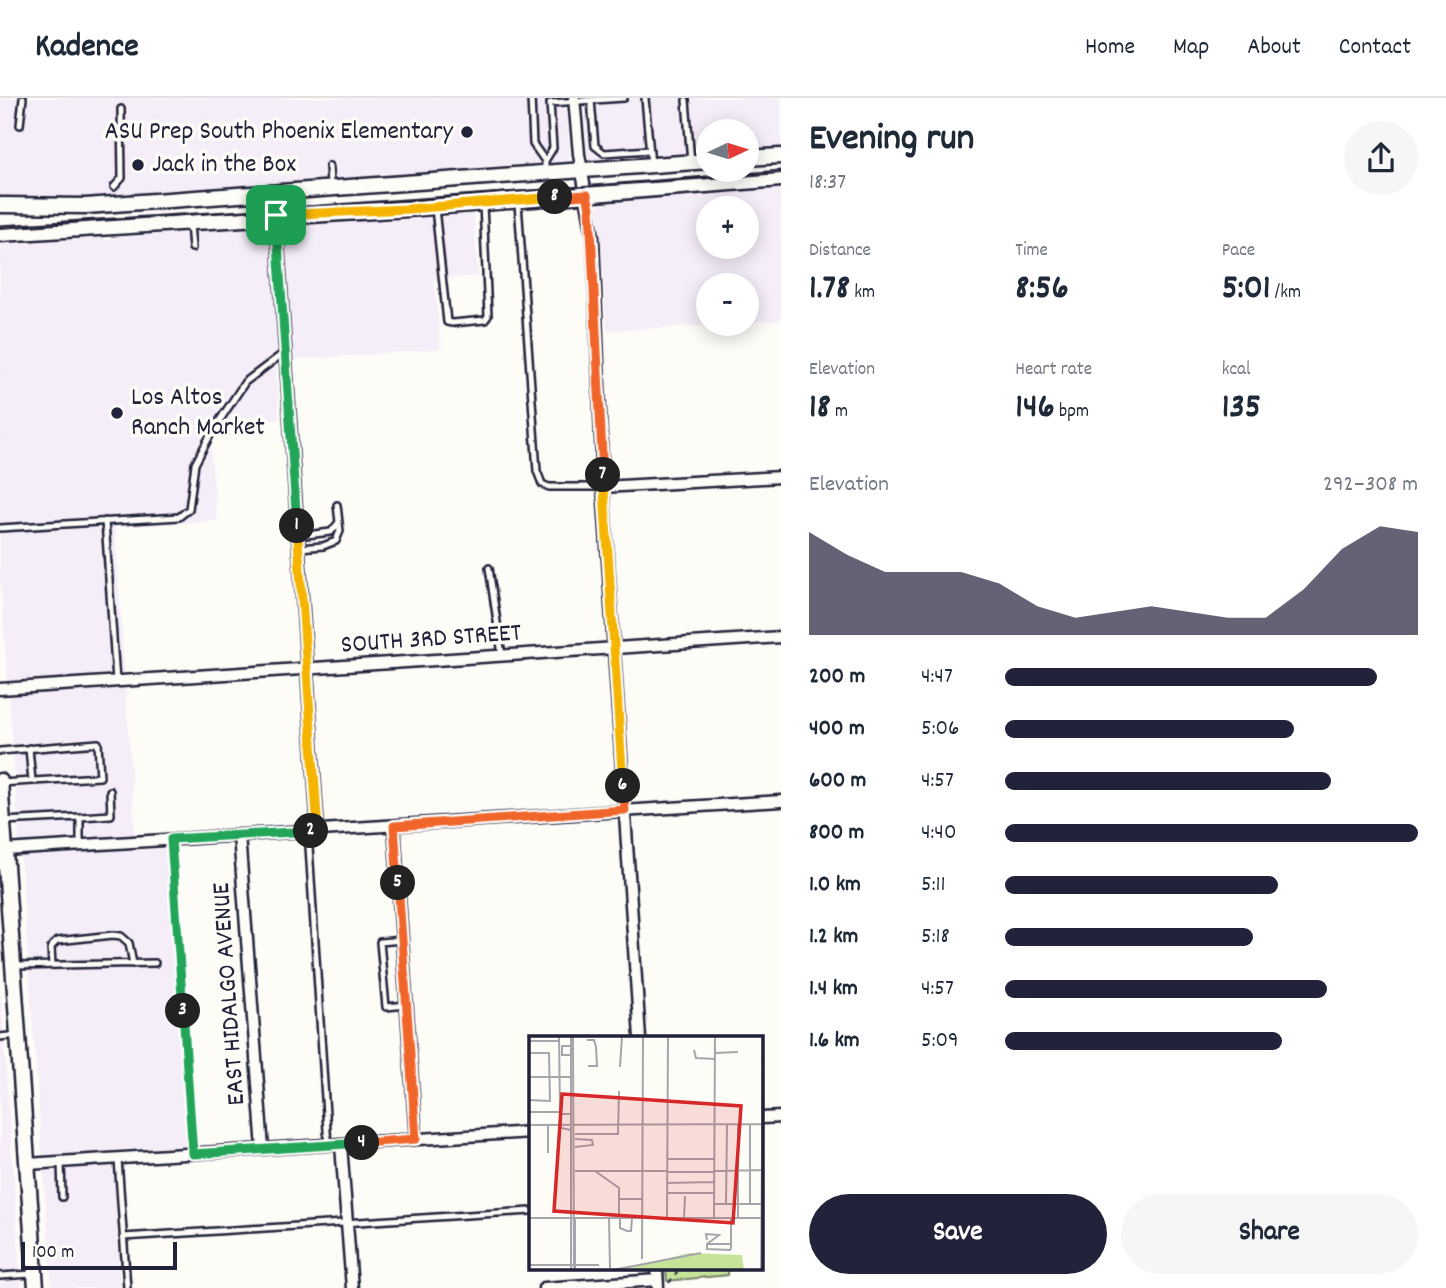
<!DOCTYPE html>
<html lang="en">
<head>
<meta charset="utf-8">
<style>
  :root { --surface:#fff; --page:#f6f6f7; --text:#1f2937; --muted:#747a83; --line:#e0e1e3; --accent:#22223b }
  body { margin:0; font-family:Dekko,sans-serif; background:var(--page); color:var(--text); height:100vh; display:flex; flex-direction:column; font-size:26px; white-space:nowrap }
  * { box-sizing:border-box; margin:0 }
  p { font-size:23px; color:var(--muted) }
  .icon { flex:none; width:38px; height:38px; fill:none; stroke:currentColor; stroke-width:2; stroke-linecap:round; stroke-linejoin:round }
  .map { position:relative; flex:1; overflow:hidden }
  .side { display:flex; flex-direction:column; background:var(--surface); width:665px }
  .side>* { flex:none }
  .needle { width:46px; rotate:86deg }
  .controls { position:absolute; left:696px; top:21px; display:grid; gap:14px }
  .controls a { display:grid; place-items:center; width:63px; height:63px; border-radius:50%; background:var(--surface); box-shadow:0 4px 18px #0003; font-size:35px }
  .scale { position:absolute; left:21px; bottom:18px; width:156px; box-sizing:border-box; padding-left:7px; border:4px solid #22223b; border-top:0; font-size:19px; line-height:24px; white-space:nowrap; color:#22223b; -webkit-text-stroke:5px #fdfcf7; paint-order:stroke }
  .pin { position:absolute; display:grid; place-items:center; width:60px; height:60px; color:#fff; margin:-30px; border-radius:14px; box-shadow:0 4px 10px #0006 }
  .km { position:absolute; width:35px; height:35px; margin:-18px; border-radius:50%; background:#222; color:#fff; font-size:19px; line-height:35px; text-align:center }
  .round { display:grid; place-items:center; flex:none; width:74px; height:74px; border-radius:37px; background:var(--page) }
  .summary { display:flex; align-items:center; justify-content:space-between; height:119px; padding:0 28px }
  h1 { font-size:38px; font-weight:700; line-height:52px }
  .stats { display:grid; grid-template-columns:repeat(3,1fr); gap:10px; height:119px; padding:7px 28px }
  .stats div { display:grid; align-content:center }
  .stats b { font-size:35px; font-weight:700 }
  .stats small { font-size:19px; font-weight:400 }
  .stats p { font-size:19px }
  .chart { height:196px; padding:14px 28px }
  .chart p { display:flex; justify-content:space-between }
  .chart svg { width:100%; height:126px; margin-top:7px; fill:var(--accent); opacity:.7 }
  .action { display:flex; gap:14px; margin-top:auto; padding:14px 28px }
  .action a { flex:1; height:80px; border-radius:42px; background:var(--accent); color:#fff; font-size:28px; font-weight:700; line-height:80px; text-align:center }
  .action a+a { background:var(--page); color:var(--text) }
  ul { padding:0 28px; list-style:none; font-size:23px }
  li { display:grid; grid-template-columns:112px 84px 1fr; align-items:center; height:52px }
  li i { height:18px; border-radius:9px; background:var(--accent) }
  header { display:flex; align-items:center; gap:42px; box-sizing:border-box; height:98px; padding:0 35px; background:var(--surface); border-bottom:2px solid var(--line) }
  header strong { font-size:33px }
  nav { display:flex; gap:38px; margin-inline-start:auto; font-size:24px }
  main { display:flex; flex:1; min-height:0 }
  .map>svg:first-child { display:block }
</style>
</head>
<body>
<header>
<strong>Kadence</strong>
<nav><a>Home</a><a>Map</a><a>About</a><a>Contact</a></nav>
</header>
<main>
<div class="map">
<svg width="781" height="1190" viewBox="0 0 781 1190">
  <rect width="100%" height="100%" fill="#fdfcf7"/>
  <filter id="ink" filterUnits="userSpaceOnUse"><feTurbulence type="fractalNoise" baseFrequency=".0143" numOctaves="2"/><feDisplacementMap in="SourceGraphic" scale="14" xChannelSelector="R" yChannelSelector="G"/><feConvolveMatrix kernelMatrix="1 2 1 2 8 2 1 2 1" color-interpolation-filters="sRGB"/></filter>
  <g filter="url(#ink)">
    <path fill="#f5edf8" fill-rule="evenodd" d="M0 0H565L570 57 563 66 0 108Z
      M583 0H781V51L747 54V33H709V56L593 64 588 59Z
      M781 87V222L747 225V187H709V226H727L607 233 598 111 601 101ZM709 110H747V149H709Z
      M473 109 478 178 434 182 441 251 276 263 279 321 223 326 210 347 217 423 115 429 136 752 168 751 189 1048 113 1052 120 1190H52L0 478V144L70 138 108 141 149 134Z
      M0 886 16 1112 21 1190H0Z"/>
    <path fill="#c6e39a" stroke="#74826a" stroke-width="2" d="M666 1171H728V1177L667 1183Z"/>
    <g fill="none" stroke-linecap="round" stroke-linejoin="round">
      <defs>
        <path id="service" d="M531 0 533 46 545 63
          M645 0 651 67
          M591 2 595 48 604 55 650 52
          M686 2 691 64
          M20 27 23 0
          M329 68 330 87
          M545 73V63L553 50 550 5 624 0
          M114 89 122 80 121 11
          M518 105 537 373 542 386 549 389H603
          M435 110 447 224 452 225 485 222 488 218 483 106
          M190 126 192 150
          M105 423 116 583
          M0 430 179 419 189 411 195 366 212 334 245 284 285 254
          M298 438 331 434 339 424
          M299 450 323 448 336 443 340 433 337 407
          M489 470 502 557
          M29 650 32 683
          M0 653 98 645 100 679 0 685
          M80 719 111 717 110 693
          M3 723 80 719V747
          M308 733 328 1048
          M171 741 193 1056
          M402 842 380 844 386 909 407 907
          M52 867 51 849 57 843 113 837 121 838 129 845 133 866
          M14 868 155 865
          M0 939 18 937
          M118 1061 127 1190
          M61 1064 62 1099
          M123 1139 531 1113
          M0 1178 32 1176"/>
        <path id="minor" d="M574 0 579 56 593 139 603 389 640 940
          M276 117 318 733
          M603 389 781 379
          M0 591 781 539
          M394 728 416 1041
          M239 737 263 1051
          M5 752 781 703
          M762 1020 781 1019
          M341 1047 352 1190
          M27 1066 531 1034
          M657 1171 658 1190
          M544 1190 657 1182"/>
        <path id="secondary" d="M747 60 781 58
          M0 107 86 108 709 63
          M0 136 408 111 781 81
          M0 683 36 1190"/>
      </defs>
      <use href="#service" stroke="#22223b" stroke-width="10"/>
      <use href="#minor" stroke="#22223b" stroke-width="15"/>
      <use href="#secondary" stroke="#22223b" stroke-width="19"/>
      <path stroke="#22223b" stroke-width="2" stroke-dasharray="5 5" stroke-linecap="butt" d="M669 1185 679 1171"/>
      <use href="#service" stroke="#fdfcf7" stroke-width="5"/>
      <use href="#minor" stroke="#fdfcf7" stroke-width="10"/>
      <use href="#secondary" stroke="#fdfcf7" stroke-width="14"/>
      <path stroke="#22223b" stroke-width="2" d="M0 130 781 75"/>
    </g>
  </g>
  <g fill="none" stroke-linecap="round" stroke-linejoin="round" filter="url(#ink)">
    <defs>
      <path id="split-1" d="M276 117 297 428"/>
      <path id="split-2" d="M297 428 318 733H311"/>
      <path id="split-3" d="M183 913 171 741 311 733"/>
      <path id="split-4" d="M183 913 193 1056 362 1045"/>
      <path id="split-5" d="M362 1045 416 1041 398 785"/>
      <path id="split-6" d="M398 785 394 728 625 712 623 688"/>
      <path id="split-7" d="M603 377 623 688"/>
      <path id="split-8" d="M555 99 587 97 590 110 603 377"/>
      <path id="split-9" d="M276 117 408 111 555 99"/>
    </defs>
    <use href="#split-1" stroke="#fff" stroke-width="14"/>
    <use href="#split-2" stroke="#fff" stroke-width="14"/>
    <use href="#split-3" stroke="#fff" stroke-width="14"/>
    <use href="#split-4" stroke="#fff" stroke-width="14"/>
    <use href="#split-5" stroke="#fff" stroke-width="14"/>
    <use href="#split-6" stroke="#fff" stroke-width="14"/>
    <use href="#split-7" stroke="#fff" stroke-width="14"/>
    <use href="#split-8" stroke="#fff" stroke-width="14"/>
    <use href="#split-9" stroke="#fff" stroke-width="14"/>
    <use href="#split-1" stroke="#22a559" stroke-width="9"/>
    <use href="#split-2" stroke="#f5b400" stroke-width="9"/>
    <use href="#split-3" stroke="#22a559" stroke-width="9"/>
    <use href="#split-4" stroke="#22a559" stroke-width="9"/>
    <use href="#split-5" stroke="#f0652b" stroke-width="9"/>
    <use href="#split-6" stroke="#f0652b" stroke-width="9"/>
    <use href="#split-7" stroke="#f5b400" stroke-width="9"/>
    <use href="#split-8" stroke="#f0652b" stroke-width="9"/>
    <use href="#split-9" stroke="#f5b400" stroke-width="9"/>
  </g>
  <g fill="#22223b" stroke="#fdfcf7" stroke-width="2.5">
    <circle cx="467" cy="34" r="7"/>
    <circle cx="138" cy="67" r="7"/>
    <circle cx="117" cy="315" r="7"/>
  </g>
  <g text-anchor="middle" dominant-baseline="central" stroke-width="7" stroke-linejoin="round" paint-order="stroke">
    <g font-size="26" fill="#22223b" stroke="#fdfcf7" text-anchor="start">
      <text x="453" y="34" text-anchor="end">ASU Prep South Phoenix Elementary</text>
      <text x="152" y="67">Jack in the Box</text>
      <text x="131" y="300">Los Altos<tspan x="131" dy="30">Ranch Market</tspan></text>
    </g>
    <g font-size="26" fill="#22223b" stroke="#fdfcf7">
      <text transform="translate(431 542) rotate(-4)">SOUTH 3RD STREET</text>
      <text transform="translate(230 896) rotate(-94)">EAST HIDALGO AVENUE</text>
    </g>
  </g>
  <g transform="translate(529 938)">
    <rect width="234" height="234" fill="#fdfcf7"/>
    <path d="M160 217 213 219 215 234H94Z" fill="#c6e39a"/>
    <path fill="none" stroke="#a5a5ac" stroke-width="2" d="M44 0 45 234M58 4H65L67 11 68 30H59M0 5H31M165 14 167 22 186 23M0 17H20L21 65 0 64M186 17 209 16M42 19H33V10H42M91 31 93 0M0 41H42M0 76H31L30 0M42 78H32V92L42 94M0 89 233 88M46 98H89L90 55M46 111 64 109 63 104 46 103M19 117V89M138 123H186M46 135H138M66 135 90 152V182M186 135 233 134M138 136H186M138 147 185 146M138 157H185M90 163H114M185 168H232M197 168 198 89M221 168V88M46 181V234M0 182H235M80 182 81 232M91 182V192L98 195H102L103 182M138 182 139 0M155 182 156 160M185 182 186 0M202 182V212L201 214 178 213V208H202M209 182V89M178 208 190 199 177 198 178 204M113 223 114 0M0 229H70M42 234V0M84 234 172 217M232 234 234 0"/>
    <path fill="#d62828" fill-opacity="0.15" stroke="#d62828" stroke-width="3.5" d="M33 58 212 70 204 187 25 175Z"/>
    <rect width="234" height="234" fill="none" stroke="#22223b" stroke-width="3.5"/>
  </g>
</svg>
<div class="controls">
<a><svg class="needle" viewBox="-14 -14 28 28"><path d="M0-13l5 13h-10z" fill="#e53935"/><path d="M0 13l5-13h-10z" fill="#747a83"/></svg></a>
<a>+</a>
<a>−</a>
</div>
<div class="scale">100 m</div>
<div class="pin" style="left:276px;top:117px;background:#1e9e55"><svg class="icon" aria-label="arrive" viewBox="0 0 24 24"><path d="M6 21V4h12l-3 4 3 4H6"/></svg></div>
<b class="km" style="left:297px;top:428px">1</b>
<b class="km" style="left:311px;top:733px">2</b>
<b class="km" style="left:183px;top:913px">3</b>
<b class="km" style="left:362px;top:1045px">4</b>
<b class="km" style="left:398px;top:785px">5</b>
<b class="km" style="left:623px;top:688px">6</b>
<b class="km" style="left:603px;top:377px">7</b>
<b class="km" style="left:555px;top:99px">8</b>
</div>
<section class="side">
<div class="summary"><div><h1>Evening run</h1><p>18:37</p></div><a class="round"><svg class="icon" aria-label="share" viewBox="0 0 24 24"><path d="M12 15V3M7 8l5-5 5 5M5 13v7h14v-7"/></svg></a></div>
<div class="stats">
<div><p>Distance</p><b>1.78<small> km</small></b></div>
<div><p>Time</p><b>8:56</b></div>
<div><p>Pace</p><b>5:01<small> /km</small></b></div>
</div>
<div class="stats">
<div><p>Elevation</p><b>18<small> m</small></b></div>
<div><p>Heart rate</p><b>146<small> bpm</small></b></div>
<div><p>kcal</p><b>135</b></div>
</div>
<div class="chart"><p><span>Elevation</span>292–308 m</p>
<svg viewBox="0 0 160 44" preserveAspectRatio="none"><path d="M0 44V8L10 16L20 22L30 22L40 22L50 26L60 34L70 38L80 36L90 34L100 36L110 38L120 38L130 28L140 14L150 6L160 8V44z"/></svg>
</div>
<ul>
<li><b>200 m</b>4:47<i style="width:90%"></i></li>
<li><b>400 m</b>5:06<i style="width:70%"></i></li>
<li><b>600 m</b>4:57<i style="width:79%"></i></li>
<li><b>800 m</b>4:40<i style="width:100%"></i></li>
<li><b>1.0 km</b>5:11<i style="width:66%"></i></li>
<li><b>1.2 km</b>5:18<i style="width:60%"></i></li>
<li><b>1.4 km</b>4:57<i style="width:78%"></i></li>
<li><b>1.6 km</b>5:09<i style="width:67%"></i></li>
</ul>
<div class="action"><a>Save</a><a>Share</a></div>
</section>
</main>
</body>
</html>
